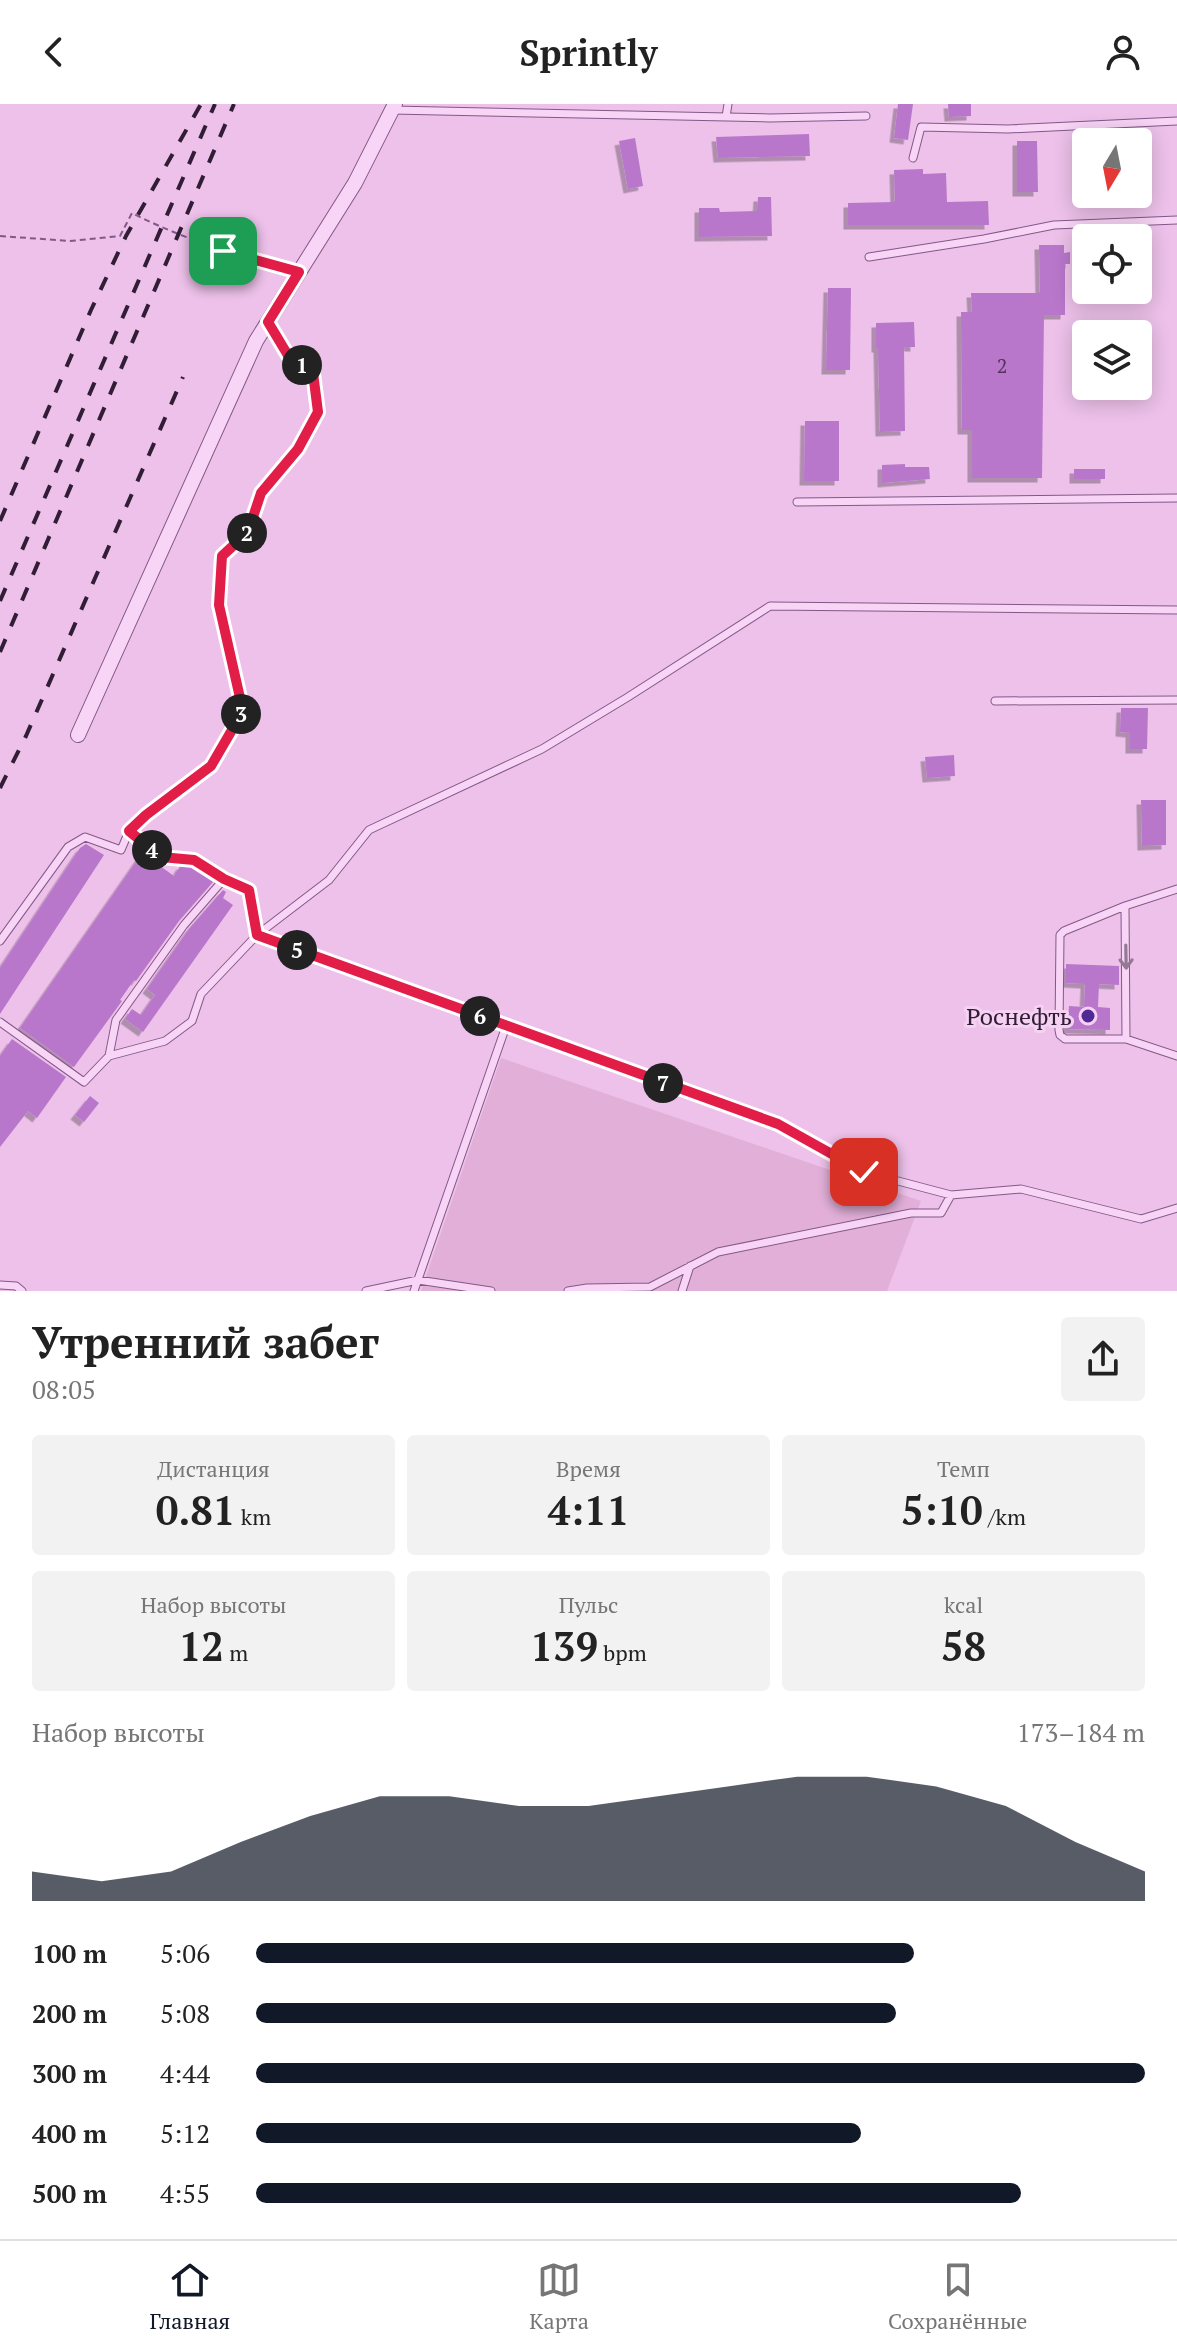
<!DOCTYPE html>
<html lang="ru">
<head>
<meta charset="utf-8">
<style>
  :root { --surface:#fff; --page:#f2f2f2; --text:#222; --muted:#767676; --line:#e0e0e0; --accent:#111827 }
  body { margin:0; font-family:"PT Serif",serif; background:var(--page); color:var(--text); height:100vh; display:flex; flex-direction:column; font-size:30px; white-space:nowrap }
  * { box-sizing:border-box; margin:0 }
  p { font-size:26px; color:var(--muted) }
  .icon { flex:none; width:44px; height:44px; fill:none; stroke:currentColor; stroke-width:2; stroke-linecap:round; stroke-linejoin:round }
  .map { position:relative; height:1187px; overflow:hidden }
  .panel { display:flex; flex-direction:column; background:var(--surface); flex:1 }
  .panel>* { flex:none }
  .needle { width:52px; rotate:190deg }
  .buttons { position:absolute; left:1072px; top:24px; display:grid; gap:16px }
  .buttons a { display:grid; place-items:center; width:80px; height:80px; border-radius:8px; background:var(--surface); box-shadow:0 4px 20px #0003; font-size:40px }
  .pin { position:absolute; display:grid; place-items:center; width:68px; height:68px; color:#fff; margin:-34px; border-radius:16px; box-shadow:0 4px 12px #0006 }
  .km { position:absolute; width:40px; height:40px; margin:-20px; border-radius:50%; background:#222; color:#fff; font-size:22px; line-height:40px; text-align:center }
  .round { display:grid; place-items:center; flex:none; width:84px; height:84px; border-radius:8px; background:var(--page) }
  .head { display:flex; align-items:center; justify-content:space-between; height:136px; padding:0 32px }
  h1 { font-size:44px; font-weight:600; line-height:60px }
  .figures { display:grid; grid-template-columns:repeat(3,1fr); gap:12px; height:136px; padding:8px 32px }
  .figures div { display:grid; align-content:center; border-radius:8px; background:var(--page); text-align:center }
  .figures b { font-size:40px; font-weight:600 }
  .figures small { font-size:22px; font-weight:400 }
  .figures p { font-size:22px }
  .chart { height:224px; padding:16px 32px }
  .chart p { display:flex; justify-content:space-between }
  .chart svg { width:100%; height:144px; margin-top:8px; fill:var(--accent); opacity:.7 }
  ul { padding:0 32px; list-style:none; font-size:26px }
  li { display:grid; grid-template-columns:128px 96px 1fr; align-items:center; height:60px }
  li i { height:20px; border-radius:10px; background:var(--accent) }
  header { display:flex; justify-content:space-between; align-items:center; height:104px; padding:0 32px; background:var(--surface); font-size:36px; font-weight:600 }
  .menu { display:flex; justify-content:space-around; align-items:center; height:112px; border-top:2px solid var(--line); background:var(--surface); font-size:22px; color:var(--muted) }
  .menu a { display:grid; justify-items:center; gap:4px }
  .menu .active { color:var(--accent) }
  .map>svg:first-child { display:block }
</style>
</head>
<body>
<header><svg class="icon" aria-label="back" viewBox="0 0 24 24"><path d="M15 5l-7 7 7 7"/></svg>Sprintly<svg class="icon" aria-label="person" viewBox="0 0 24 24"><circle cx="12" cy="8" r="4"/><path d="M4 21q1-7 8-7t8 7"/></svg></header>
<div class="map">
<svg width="1177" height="1187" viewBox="0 0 1177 1187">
  <defs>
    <filter id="shadow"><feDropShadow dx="-4.5" dy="4.5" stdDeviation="0" flood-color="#0004"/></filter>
  </defs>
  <rect width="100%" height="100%" fill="#edc1ea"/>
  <path fill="#e2afd8" d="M501 954 921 1097 887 1187H421Z"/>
  <path fill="#b977cb" filter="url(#shadow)" d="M898 0H913L908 36 894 34Z
    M948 0H971V12L949 13Z
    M809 30 810 52 718 54 716 33Z
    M635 34 643 82 628 85 619 37Z
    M1017 37H1037L1038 88H1017Z
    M923 65V70L946 69 947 98 988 97 989 121H848V99L895 98 894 66Z
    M758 93H771L772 132 699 133V104H719L720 108 757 107Z
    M1039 141H1064V149L1070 148V160H1065V211H1044L1042 374H972V326H962L961 208H972L971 189H1040Z
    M828 184H851L850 266H826Z
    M914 218 915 243H904L905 327 880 328 878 244H876V219Z
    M805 317H839V377H804Z
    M905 360V363H929L930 375 882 379V361Z
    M1074 365H1105V375H1074Z
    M1121 604H1148L1147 645H1130V629L1120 628Z
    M954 651 955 672 927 674 925 653Z
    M1141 696H1166V741L1142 742Z
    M86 740 104 751 0 910V864L80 744Z
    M142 749 174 772 181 761 188 762 213 778 179 817 136 877 134 876 120 896 122 897 74 963 20 924Z
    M223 786 226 788 223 794 233 801 143 928 125 915 132 905 141 911 155 891 147 885 189 825Z
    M1066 860 1119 862V881L1099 880 1098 903 1110 904V926L1068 925 1069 902 1084 903 1085 880 1066 879Z
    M12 935 66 973 37 1014 28 1007 0 1043V952Z
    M90 992 99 999 84 1018 75 1011Z"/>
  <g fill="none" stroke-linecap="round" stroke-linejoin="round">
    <defs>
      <path id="lane" d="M392 6 770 14 866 12
        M726 13 728 0
        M913 54 921 23 1008 25 1177 17
        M869 153 984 135 1054 121 1177 116
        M269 219 289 253 313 269 318 308 298 345 261 389 248 428 222 452 219 501 243 607 211 662 146 711 129 727 161 753 194 756 224 775 249 786 257 831 778 1020 864 1068 951 1091 1021 1085 1141 1115 1177 1104
        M797 398 1177 394
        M995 597 1177 596
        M1177 785 1125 802 1126 935 1177 952
        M1125 802 1064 827 1060 831 1059 926 1060 931 1065 935H1126
        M0 837 68 743 85 733 121 746 129 727
        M0 918 84 978 109 952 116 916 184 821 224 775
        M109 952 165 937 192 917 201 890 257 831 329 776 369 726 542 645 628 593 770 502 1177 506
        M0 1181 16 1182 22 1187
        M366 1187 418 1176 491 1187
        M414 1187 506 922
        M568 1187 587 1184 650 1183 718 1148 911 1109H941L951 1091
        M682 1187 690 1162"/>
      <path id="street" d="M78 631 256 237 355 79 395 0"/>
    </defs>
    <use href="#lane" stroke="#825986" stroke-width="9"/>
    <use href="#street" stroke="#825986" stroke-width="16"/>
    <path stroke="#825986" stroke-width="2" stroke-dasharray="6 4" stroke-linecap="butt" d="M0 132 70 137 120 132 132 109C181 134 232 150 286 164"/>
    <use href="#lane" stroke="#f8d4f6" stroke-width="7"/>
    <use href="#street" stroke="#f8d4f6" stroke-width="14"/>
    <path stroke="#321d36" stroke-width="4" stroke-dasharray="14 14" stroke-linecap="butt" d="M0 417 91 206 126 132 201 0
      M0 497 215 0
      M0 548 234 0
      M0 684 26 632 183 273"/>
  </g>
  <defs><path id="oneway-shaft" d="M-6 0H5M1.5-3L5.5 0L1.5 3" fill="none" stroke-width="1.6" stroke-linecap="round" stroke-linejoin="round" transform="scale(2)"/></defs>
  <use stroke="#957896" href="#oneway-shaft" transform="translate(1126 853) rotate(89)"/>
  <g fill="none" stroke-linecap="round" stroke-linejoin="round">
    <defs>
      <path id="route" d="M223 147 299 168 268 218 289 253 313 269 318 308 298 345 261 389 248 428 222 452 219 501 243 607 211 662 146 711 129 727 161 753 194 756 224 775 249 786 257 831 778 1020 864 1068"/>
    </defs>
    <use href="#route" stroke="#fff" stroke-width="16"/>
    <use href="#route" stroke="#e11d48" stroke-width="10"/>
  </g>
  <circle fill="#502a94" stroke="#f5d1f2" stroke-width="3" cx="1088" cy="912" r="8"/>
  <g text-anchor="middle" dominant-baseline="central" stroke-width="6" stroke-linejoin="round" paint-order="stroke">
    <g font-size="20" fill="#54345b">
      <text x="1002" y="261">2</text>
    </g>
    <g font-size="24" fill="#321d36" stroke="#f5d1f2" text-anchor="end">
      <text x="1072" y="912">Роснефть</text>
    </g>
  </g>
</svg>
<div class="buttons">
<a><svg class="needle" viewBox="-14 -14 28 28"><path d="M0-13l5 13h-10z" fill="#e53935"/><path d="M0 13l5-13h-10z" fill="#767676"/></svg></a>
<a><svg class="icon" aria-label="locate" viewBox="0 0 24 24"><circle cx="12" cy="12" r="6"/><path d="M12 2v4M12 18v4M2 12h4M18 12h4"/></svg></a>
<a><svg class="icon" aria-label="layers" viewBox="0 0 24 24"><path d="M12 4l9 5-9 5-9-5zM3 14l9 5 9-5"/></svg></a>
</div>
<div class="pin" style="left:223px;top:147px;background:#1e9e55"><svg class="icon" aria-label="arrive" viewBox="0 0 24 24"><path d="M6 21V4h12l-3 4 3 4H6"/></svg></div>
<div class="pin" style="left:864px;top:1068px;background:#d93025"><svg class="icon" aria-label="check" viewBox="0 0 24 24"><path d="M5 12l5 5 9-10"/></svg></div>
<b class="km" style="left:302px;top:261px">1</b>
<b class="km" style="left:247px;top:429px">2</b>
<b class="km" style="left:241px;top:610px">3</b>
<b class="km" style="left:152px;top:746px">4</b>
<b class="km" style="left:297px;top:846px">5</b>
<b class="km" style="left:480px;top:912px">6</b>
<b class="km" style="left:663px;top:979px">7</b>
</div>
<section class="panel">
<div class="head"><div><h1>Утренний забег</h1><p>08:05</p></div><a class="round"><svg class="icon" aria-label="share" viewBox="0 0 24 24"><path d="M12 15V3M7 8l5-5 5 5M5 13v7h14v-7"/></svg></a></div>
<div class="figures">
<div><p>Дистанция</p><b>0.81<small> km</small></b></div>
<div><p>Время</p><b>4:11</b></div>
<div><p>Темп</p><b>5:10<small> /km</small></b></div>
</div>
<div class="figures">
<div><p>Набор высоты</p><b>12<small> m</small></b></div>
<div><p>Пульс</p><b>139<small> bpm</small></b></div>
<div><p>kcal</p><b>58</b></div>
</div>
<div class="chart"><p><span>Набор высоты</span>173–184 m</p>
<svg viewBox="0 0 160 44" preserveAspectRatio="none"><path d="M0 44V35L10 38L20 35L30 26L40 18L50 12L60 12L70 15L80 15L90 12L100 9L110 6L120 6L130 9L140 15L150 26L160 35V44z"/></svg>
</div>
<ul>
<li><b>100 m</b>5:06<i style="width:74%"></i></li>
<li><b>200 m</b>5:08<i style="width:72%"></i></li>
<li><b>300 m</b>4:44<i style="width:100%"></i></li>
<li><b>400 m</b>5:12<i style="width:68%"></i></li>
<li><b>500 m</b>4:55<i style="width:86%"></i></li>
</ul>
</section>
<nav class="menu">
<a class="active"><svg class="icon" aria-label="home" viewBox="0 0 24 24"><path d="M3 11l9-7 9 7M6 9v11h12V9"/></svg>Главная</a>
<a><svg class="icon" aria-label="map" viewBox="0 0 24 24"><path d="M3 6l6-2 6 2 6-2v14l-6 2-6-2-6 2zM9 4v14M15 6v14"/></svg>Карта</a>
<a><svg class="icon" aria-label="saved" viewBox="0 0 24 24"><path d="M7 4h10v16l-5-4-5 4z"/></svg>Сохранённые</a>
</nav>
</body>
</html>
